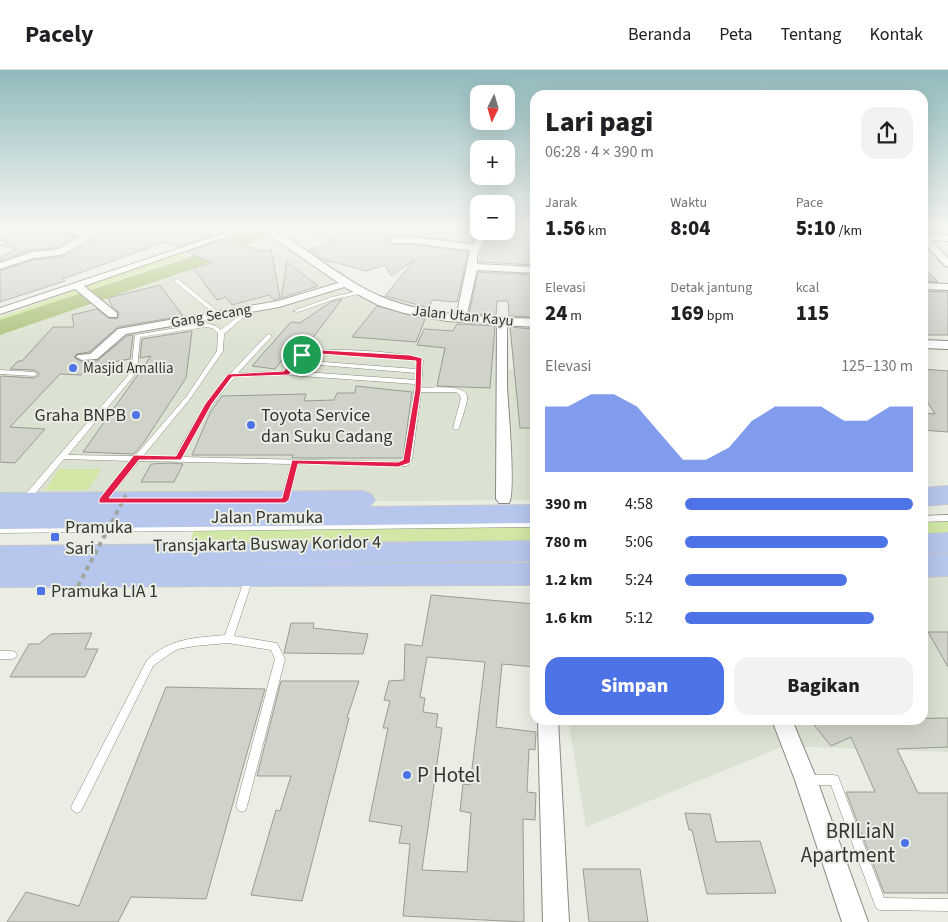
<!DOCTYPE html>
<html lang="id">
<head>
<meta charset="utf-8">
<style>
  :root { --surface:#fff; --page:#f2f2f2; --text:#202124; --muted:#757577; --line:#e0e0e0; --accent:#4d73e6 }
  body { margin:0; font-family:"Source Sans 3",sans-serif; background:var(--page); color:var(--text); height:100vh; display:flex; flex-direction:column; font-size:19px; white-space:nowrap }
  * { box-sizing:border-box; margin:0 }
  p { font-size:16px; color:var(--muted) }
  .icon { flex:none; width:28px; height:28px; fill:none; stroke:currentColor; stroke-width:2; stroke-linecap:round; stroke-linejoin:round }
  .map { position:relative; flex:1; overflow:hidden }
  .drawer { position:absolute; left:530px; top:20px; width:398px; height:635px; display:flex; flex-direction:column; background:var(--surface); border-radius:15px; box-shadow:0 5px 20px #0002 }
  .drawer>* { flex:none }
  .needle { width:32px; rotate:185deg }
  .fabs { position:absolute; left:470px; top:15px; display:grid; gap:10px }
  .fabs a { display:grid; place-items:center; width:45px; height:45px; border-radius:10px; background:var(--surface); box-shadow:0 5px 20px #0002; font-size:25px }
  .pin { position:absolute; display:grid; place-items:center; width:42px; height:42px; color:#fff; margin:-21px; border:2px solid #fff; border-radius:50%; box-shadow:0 1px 5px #0007 }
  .round { display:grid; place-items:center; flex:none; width:52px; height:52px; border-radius:15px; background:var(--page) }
  .headline { display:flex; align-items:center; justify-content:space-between; height:85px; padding:0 15px }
  h1 { font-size:28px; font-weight:800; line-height:38px }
  .figures { display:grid; grid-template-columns:repeat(3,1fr); gap:8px; height:85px; padding:5px 15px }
  .figures div { display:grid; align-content:center }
  .figures b { font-size:21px; font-weight:800 }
  .figures small { font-size:14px; font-weight:400 }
  .figures p { font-size:14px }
  .chart { height:140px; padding:10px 15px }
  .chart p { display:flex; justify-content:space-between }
  .chart svg { width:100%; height:90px; margin-top:5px; fill:var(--accent); opacity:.7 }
  .button { display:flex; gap:10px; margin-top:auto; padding:10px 15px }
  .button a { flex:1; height:58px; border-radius:15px; background:var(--accent); color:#fff; font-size:20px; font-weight:800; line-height:58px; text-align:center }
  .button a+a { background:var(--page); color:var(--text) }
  ul { padding:0 15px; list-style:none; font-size:16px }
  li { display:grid; grid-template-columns:80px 60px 1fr; align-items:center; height:38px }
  li i { height:12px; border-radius:6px; background:var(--accent) }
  header { display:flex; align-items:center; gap:30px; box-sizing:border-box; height:70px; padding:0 25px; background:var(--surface); border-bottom:1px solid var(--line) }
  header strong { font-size:24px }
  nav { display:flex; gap:28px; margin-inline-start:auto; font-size:18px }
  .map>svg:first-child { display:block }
</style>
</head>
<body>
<header>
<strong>Pacely</strong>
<nav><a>Beranda</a><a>Peta</a><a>Tentang</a><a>Kontak</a></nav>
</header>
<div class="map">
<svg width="948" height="852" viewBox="0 0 948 852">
  <rect width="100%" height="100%" fill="#eaede3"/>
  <path fill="#dce2d1" d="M298 163 361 218 431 241 501 246 507 299 535 301V430L0 434V255Z
    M923 496H948V682L784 676 586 757 568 650H922Z"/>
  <path fill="#d2e7a6" d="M180 183 188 186 0 251V247Z
    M59 399H101L88 420H45Z
    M948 448V464L923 465 922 449Z
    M535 454V472L189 475 195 458Z"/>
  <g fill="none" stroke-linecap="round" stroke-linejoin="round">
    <path fill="#aec47d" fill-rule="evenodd" d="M255 158H280L277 162 201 196 0 265V250L187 188Z"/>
  </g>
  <path fill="#cfd3c9" stroke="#999c93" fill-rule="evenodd" d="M28 158H44L50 163 78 166 55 178 31 180 0 191V188L16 179 1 176 9 172 0 170Z
    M116 158H199L197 160 213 165 177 177 165 172 63 209 65 211 0 232V201L33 190 62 187Z
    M307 158H479V159L472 173 415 166H394L387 169 395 175 412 174 468 182 457 232 432 230 429 238 385 226 414 190 391 206 385 195 366 201 333 192 319 188 309 180 336 170 307 162Z
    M506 158H535V195L479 192 489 161H506Z
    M225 169 263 182 271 179 280 228 274 230 269 225 232 235 226 227 217 230 193 198 212 193 187 182Z
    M287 192 318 216 281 228Z
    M922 196 938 212 922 211Z
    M478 202 535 205 534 247 509 246 508 231H497L496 245 469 244Z
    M160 215 183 246 118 257 89 282 77 284 74 287 81 292 97 291 127 266 133 265 130 289 90 296 81 305 60 304 10 357 45 359 15 393 0 392V308L2 306 34 308 38 306 39 303 34 300 10 299 18 291H22L53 257H74L72 245 97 239 108 248 117 249 119 243 112 236 108 228Z
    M922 221 948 222V265H922Z
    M342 229 306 277 293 276 275 299 252 296 291 252 300 253 331 232Z
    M377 236 425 249 416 272 352 267Z
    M457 254 495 256 490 318 437 316 445 278 417 275 424 259 453 261Z
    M510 257 532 259V265H535V358H520Z
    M192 261 186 308 144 372 134 384 83 382 151 286 140 288 142 269Z
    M922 299 948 301V362L922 360V343L935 344 922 324Z
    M356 316 412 322 403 388H292L293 385H192L210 343 222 326 306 324 304 331 334 330 337 323H355Z
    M151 394 169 393 183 394 174 412H141Z
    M431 525 535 534V597L502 594 496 657 536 662 535 680 529 679 527 722 536 723 535 750 523 749 524 852 403 846 410 774 399 773 402 756 369 751 388 658H383L390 631 384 630 389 611 404 610 405 574 422 576ZM427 587 485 592 470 715 463 714 460 741 471 743 467 802 422 800 442 658 436 657 438 644 423 642 425 628 420 627Z
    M291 553H314L313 558 368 564 363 584 284 583Z
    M928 562H948V597Z
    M92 563 85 579H98L85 607H10L29 574H39L51 564Z
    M281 611H359L347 648H349L302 831 251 825 276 740 280 741 291 706H257Z
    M166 617 265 619 206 829 131 827 118 852H7L26 822 79 836Z
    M948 648V677L897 679 918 723H948V823H884L846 722H875L851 667 831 676 810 650Z
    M685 743 710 744 716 772 760 771 776 823 707 824 692 760H689Z
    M583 799H640L648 852H589Z"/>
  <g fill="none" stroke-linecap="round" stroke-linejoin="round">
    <defs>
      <path id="service" d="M174 209H178L221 244V246H217L174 211Z
        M362 220 364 221V223L335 229 298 242 293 241 332 227Z
        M247 239 252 240 224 264 223 281 190 329 143 386 175 387C190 358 207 331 228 306L227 305 228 304 231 303 267 265 269 264 272 266 271 267 238 303 285 301C288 294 291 287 299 284 316 276 408 281 423 290L421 318C432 318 464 314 467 326 468 333 461 350 459 358L456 360 453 358 461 328 459 324 456 322H421L412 389 407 396 298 394 289 430 285 433 281 430 291 394 139 391 106 431 103 432 99 429 100 427 131 391 64 389 29 431H23L22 429 23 427 131 302 135 265 206 253 216 256 221 260ZM206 257 212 258 218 263 217 281 186 327 135 386 68 385 137 302 140 267ZM323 283 354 284 409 289 417 291 416 299 298 290C306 284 314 284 323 283ZM295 293 416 303V310L291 301ZM287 305 415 314 405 388 402 392H398L182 387C197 358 213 331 235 307Z
        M0 300 34 302 37 304 34 306 0 304Z
        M948 445V451L922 452V446Z
        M535 451V457L0 463V457Z
        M249 505 252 506 253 508 234 566 277 573 285 589 246 740 242 742 238 740 236 736 275 589 271 580 228 573 195 576 178 579 171 583 153 596 81 741 77 743 73 741 71 737 73 733 147 590C171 568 193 568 225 565L245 508 246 506Z
        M0 581H12L15 582 17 585 15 588 12 589H0Z
        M809 705H834L838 706 884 828 948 829V841L880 840 876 838 831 715H809L805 714 804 710 805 706Z"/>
      <path id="minor" d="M46 158 92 160 114 158 98 164 61 185 33 188 0 199V193L32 182 56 180 84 165 50 161Z
        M240 158H251L84 216 117 243V247H109L75 219 0 244V238Z
        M479 161H487L477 187V194L535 197V203L477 200 466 248 461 251 456 248 470 180C452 178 433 176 415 173 407 171 396 176 389 170 398 163 457 173 473 175Z
        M922 164 948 165V171L931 170 948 188V197L945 196 922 171Z
        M348 210 353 213 351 215 279 237 126 264 97 289 82 290 76 287 78 285 90 284 118 259 278 231Z
        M922 213 948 214V220L922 219Z
        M502 248 507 251C507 273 507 295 507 317 508 336 516 422 509 433H499L496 429 497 251Z
        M538 650H558L569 852H543Z
        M772 650H792L817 710 868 852H842L795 710Z"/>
      <path id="tertiary" d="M259 158H271C304 177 333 202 367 220 418 247 479 246 535 249V257L447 251 404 243 378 235 346 218Z
        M922 270 948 271V279L922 278Z"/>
      <path id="primary" d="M948 416V434L922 436V418Z
        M363 421 371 424 375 430 369 437 535 435V453L0 459V441H16H0V423Z
        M948 463V483L922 484V464Z
        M535 471V491L188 494 535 493V515L0 517V476Z
        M948 484V506L922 507V485Z"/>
    </defs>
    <use href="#service" stroke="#888b82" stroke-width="1"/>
    <use href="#minor" stroke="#888b82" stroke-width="2"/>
    <use href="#tertiary" stroke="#888b82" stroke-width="2"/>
    <use href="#primary" stroke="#cacac9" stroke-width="2"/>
    <use href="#service" fill="#fff" fill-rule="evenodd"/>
    <use href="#minor" fill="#fff" fill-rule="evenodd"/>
    <use href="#tertiary" fill="#fff" fill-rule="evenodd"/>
    <use href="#primary" fill="#b6c6ed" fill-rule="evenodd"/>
    <path stroke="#a1a49c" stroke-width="4" stroke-dasharray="4.5 4.5" stroke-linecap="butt" d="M78 516 126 425"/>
  </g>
  <linearGradient id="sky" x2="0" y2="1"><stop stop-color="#91babd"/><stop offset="0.57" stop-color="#f6f7f2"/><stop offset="1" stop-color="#f6f7f2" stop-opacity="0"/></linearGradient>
  <rect width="948" height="277" fill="url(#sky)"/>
  <path fill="#e11d48" stroke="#fff" fill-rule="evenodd" d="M321 280 410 285 422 288 421 320 410 393 398 397 298 394 289 430 285 433H99V429L134 385 176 386 205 334 228 304 284 301C294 285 303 283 321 280ZM321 284 416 291 415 320 403 390 398 392 292 390 282 428H109L139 390H181L212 334 232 307 289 305C299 288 302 287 321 284Z"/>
  <g fill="#4d73e6" stroke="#eaede3" stroke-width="2">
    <circle cx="73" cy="298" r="5"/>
    <circle cx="136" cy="345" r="5"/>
    <circle cx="251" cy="355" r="5"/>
    <rect x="50" y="462" width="10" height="10" rx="2.5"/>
    <rect x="36" y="516" width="10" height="10" rx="2.5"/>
    <circle cx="407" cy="705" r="5"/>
    <circle cx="905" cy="773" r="5"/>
  </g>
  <g text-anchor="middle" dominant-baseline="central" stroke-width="4" stroke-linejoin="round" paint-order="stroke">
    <g font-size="15" fill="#333531" stroke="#eaede3">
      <text transform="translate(211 246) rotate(-10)">Gang Secang</text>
      <text transform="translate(463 246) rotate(6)">Jalan Utan Kayu</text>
    </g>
    <g font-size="15" fill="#333531" stroke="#eaede3" text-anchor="start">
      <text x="83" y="298">Masjid Amallia</text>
    </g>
    <g font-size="18" fill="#333531" stroke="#eaede3" text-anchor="start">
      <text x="126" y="345" text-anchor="end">Graha BNPB</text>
      <text x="261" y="345">Toyota Service<tspan x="261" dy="21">dan Suku Cadang</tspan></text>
      <text x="65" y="457">Pramuka<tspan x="65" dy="21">Sari</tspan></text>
      <text x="51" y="521">Pramuka LIA 1</text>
    </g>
    <g font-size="18" fill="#333531" stroke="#eaede3">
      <text x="267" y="447">Jalan Pramuka</text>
      <text transform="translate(267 474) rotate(-1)">Transjakarta Busway Koridor 4</text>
    </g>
    <g font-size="21" fill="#333531" stroke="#eaede3" text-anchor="start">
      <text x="417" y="705">P Hotel</text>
      <text x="895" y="761" text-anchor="end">BRILiaN<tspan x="895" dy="24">Apartment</tspan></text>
    </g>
  </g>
</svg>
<div class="fabs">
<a><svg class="needle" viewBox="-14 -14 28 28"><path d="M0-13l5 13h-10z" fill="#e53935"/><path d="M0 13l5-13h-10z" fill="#757577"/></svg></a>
<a>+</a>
<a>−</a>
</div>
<div class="pin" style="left:302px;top:285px;background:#1e9e55"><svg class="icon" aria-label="arrive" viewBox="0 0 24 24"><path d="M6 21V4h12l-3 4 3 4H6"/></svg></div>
<section class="drawer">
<div class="headline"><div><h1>Lari pagi</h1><p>06:28 · 4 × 390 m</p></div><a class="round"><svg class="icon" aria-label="share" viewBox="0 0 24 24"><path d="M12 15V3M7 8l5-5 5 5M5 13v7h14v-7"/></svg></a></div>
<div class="figures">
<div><p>Jarak</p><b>1.56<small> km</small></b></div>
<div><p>Waktu</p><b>8:04</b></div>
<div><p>Pace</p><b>5:10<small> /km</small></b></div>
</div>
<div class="figures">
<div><p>Elevasi</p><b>24<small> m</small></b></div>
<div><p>Detak jantung</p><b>169<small> bpm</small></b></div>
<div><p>kcal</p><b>115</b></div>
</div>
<div class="chart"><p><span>Elevasi</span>125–130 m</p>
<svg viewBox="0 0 160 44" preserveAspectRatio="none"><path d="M0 44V12L10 12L20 6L30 6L40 12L50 25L60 38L70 38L80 32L90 19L100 12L110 12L120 12L130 19L140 19L150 12L160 12V44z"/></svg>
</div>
<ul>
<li><b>390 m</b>4:58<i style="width:100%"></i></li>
<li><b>780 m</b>5:06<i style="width:89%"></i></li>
<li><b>1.2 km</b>5:24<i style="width:71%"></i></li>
<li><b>1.6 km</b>5:12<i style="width:83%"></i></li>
</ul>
<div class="button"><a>Simpan</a><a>Bagikan</a></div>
</section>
</div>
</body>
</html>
